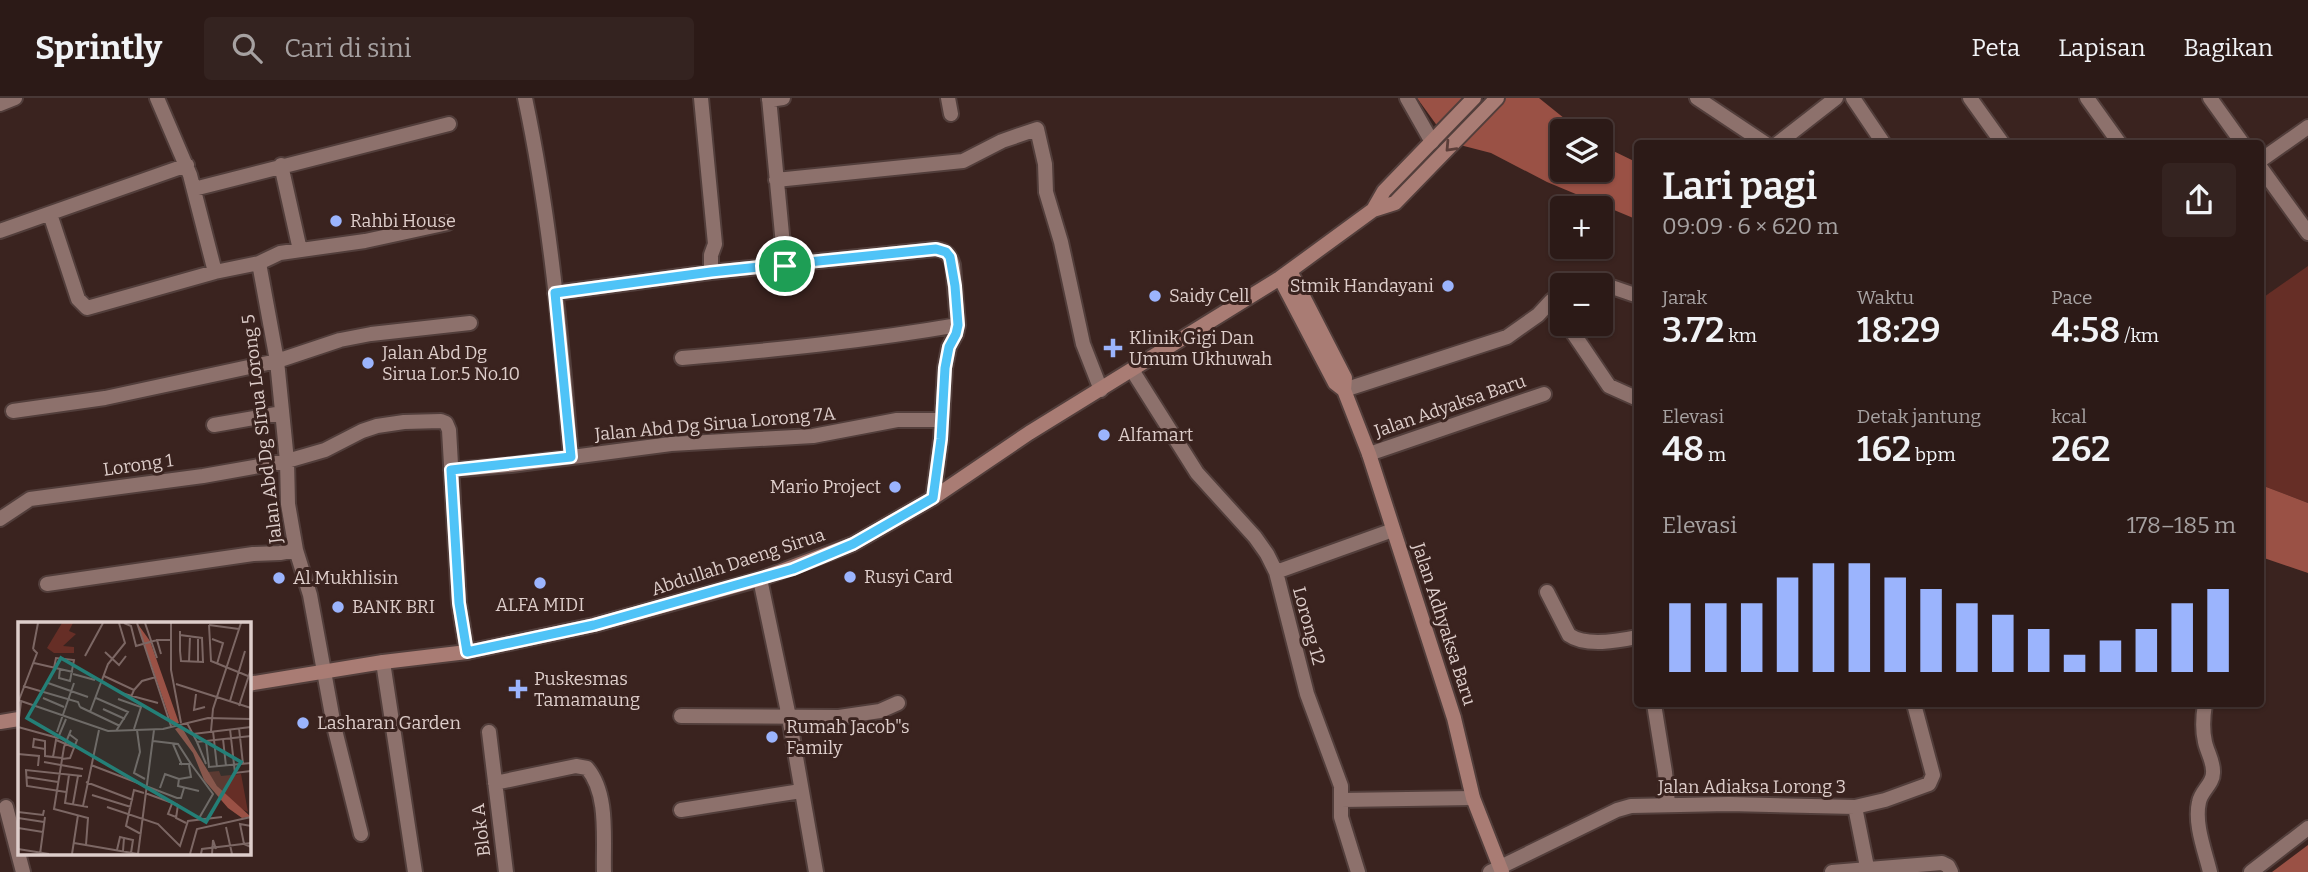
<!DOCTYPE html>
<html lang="id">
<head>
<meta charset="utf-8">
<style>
  :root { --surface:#2c1a17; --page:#342320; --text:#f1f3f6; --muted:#a6a1a1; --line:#483836; --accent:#9bb4fd }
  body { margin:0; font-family:Bitter,serif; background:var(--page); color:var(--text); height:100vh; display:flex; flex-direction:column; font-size:26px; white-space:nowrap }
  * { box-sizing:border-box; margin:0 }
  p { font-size:23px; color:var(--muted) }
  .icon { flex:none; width:38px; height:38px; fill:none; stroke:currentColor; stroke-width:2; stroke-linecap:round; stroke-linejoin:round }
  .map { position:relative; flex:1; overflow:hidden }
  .drawer { position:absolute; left:1634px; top:42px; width:630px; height:567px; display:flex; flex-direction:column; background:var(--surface); border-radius:7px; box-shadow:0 2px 5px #0004,0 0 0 2px var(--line) }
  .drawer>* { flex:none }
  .tools { position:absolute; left:1550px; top:21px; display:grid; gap:14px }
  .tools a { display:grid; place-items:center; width:63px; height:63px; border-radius:7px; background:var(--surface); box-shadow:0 2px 5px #0004,0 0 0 2px var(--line); font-size:35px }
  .pin { position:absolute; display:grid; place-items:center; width:60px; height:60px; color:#fff; margin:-30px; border:4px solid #fff; border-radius:50%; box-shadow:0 2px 7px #0007 }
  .round { display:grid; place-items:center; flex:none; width:74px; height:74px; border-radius:7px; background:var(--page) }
  .summary { display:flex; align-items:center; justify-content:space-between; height:119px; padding:0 28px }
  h1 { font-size:38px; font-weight:600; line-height:52px }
  .metrics { display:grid; grid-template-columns:repeat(3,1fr); gap:10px; height:119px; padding:7px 28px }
  .metrics div { display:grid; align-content:center }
  .metrics b { font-size:35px; font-weight:600 }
  .metrics small { font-size:19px; font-weight:400 }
  .metrics p { font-size:19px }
  .chart { height:196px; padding:14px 28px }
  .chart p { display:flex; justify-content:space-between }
  .chart svg { width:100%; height:126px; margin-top:7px; stroke:var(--accent); stroke-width:6 }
  header { display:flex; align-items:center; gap:42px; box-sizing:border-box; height:98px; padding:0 35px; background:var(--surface); border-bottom:2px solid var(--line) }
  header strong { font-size:33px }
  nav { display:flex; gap:38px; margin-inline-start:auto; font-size:24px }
  .search { width:490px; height:63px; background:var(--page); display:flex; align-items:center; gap:18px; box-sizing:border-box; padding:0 24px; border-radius:7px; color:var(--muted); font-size:26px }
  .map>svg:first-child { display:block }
</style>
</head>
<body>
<header>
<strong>Sprintly</strong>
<div class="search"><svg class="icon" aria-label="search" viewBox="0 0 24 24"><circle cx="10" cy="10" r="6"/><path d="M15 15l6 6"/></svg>Cari di sini</div>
<nav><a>Peta</a><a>Lapisan</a><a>Bagikan</a></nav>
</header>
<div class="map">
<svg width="2308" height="774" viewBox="0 0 2308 774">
  <rect width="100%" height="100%" fill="#3a231f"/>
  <path fill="#662e26" d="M2308 168V405L2261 387V201Z"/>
  <path fill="#9a5145" d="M1417 0H1465L1438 29Z
    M1505 0H1539L1580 33H1563V72H1601V47L1638 65V122L1547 84 1491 55 1460 47Z
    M2261 387 2308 405V475L2261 459Z
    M2308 747V774H2272Z"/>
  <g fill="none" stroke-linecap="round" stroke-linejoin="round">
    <defs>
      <path id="street" d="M525 0C550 118 561 239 571 359
        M701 0 715 146 711 157V174
        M769 0 785 168
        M948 0 951 16
        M1407 0 1432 44
        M1697 0 1766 46
        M1853 0 1884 46
        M1970 0 2003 46
        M2087 0 2120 46
        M2210 0 2243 46
        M769 2 783 0
        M0 6 15 0
        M1777 46 1836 0
        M2261 62 2308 29
        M281 67 300 152
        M2261 70 2308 135
        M776 82 963 63 1002 43 1037 31 1045 66 1046 94 1061 144 1083 246 1101 292
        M194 91 449 26
        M50 116 78 201 87 210 215 174 190 77 157 0
        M0 133 187 67
        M259 165 277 263 287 363 288 406 296 452 310 497 334 628 361 736
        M215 174 259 165 280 155 365 143 448 125
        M1574 187 1597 184 1638 198
        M555 195 711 174 936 151C947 153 950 157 953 167L958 227 956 236 949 249 945 270 941 341 933 400
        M1551 203 1563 220
        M1567 226 1609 288 1638 301
        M682 260C774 252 866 243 958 227
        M1132 272 1197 375 1255 439 1267 456 1276 474 1307 596 1341 688V702L1473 700
        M1344 292 1507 239 1538 217 1551 203 1563 194
        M13 313 105 300 277 263 340 242 371 236 470 225
        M214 327 282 315
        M1369 356 1544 296
        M451 372 511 367 671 346 813 338 897 322H941
        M0 421 30 401 203 378 287 363 325 352 362 333 377 328 404 324 441 323 446 325 449 332 459 505 467 554
        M1276 474 1393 432
        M760 481 789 619 816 774
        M47 486 253 456 280 455 296 452
        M1547 494 1569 537C1586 549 1618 543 1637 539
        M383 564 415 774
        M1654 606 1665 674 1668 706
        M2205 606C2203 618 2202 631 2205 644 2207 654 2214 664 2213 675 2213 686 2201 693 2199 704 2194 726 2205 753 2210 774
        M681 618 839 619 880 613 898 605
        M489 634 506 774
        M495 685 576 668 587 670C609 696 603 741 604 774
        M1341 702V719L1358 774
        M6 709 23 774
        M1855 709 1868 774
        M681 712 801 693
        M1490 774 1617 712 1631 708 1729 706 1855 709 1885 702 1929 686 1933 677 1914 606
        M1832 774 1942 765 1948 768 1951 774
        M2251 774 2308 730"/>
      <path id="secondary" d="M1373 112 1395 105 1497 0
        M1290 173 1345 280 1344 292 1369 356 1454 620 1473 700 1502 774
        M1280 180 1335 285 1344 292
        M248 586 383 564 467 554 594 527 760 481 853 446 933 400 1029 335 1280 180 1373 112 1384 93 1474 0
        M0 624 19 621"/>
    </defs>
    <use href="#street" stroke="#523e3b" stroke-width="18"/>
    <use href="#secondary" stroke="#523e3b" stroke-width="18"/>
    <use href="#street" stroke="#8d716c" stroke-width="14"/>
    <use href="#secondary" stroke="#a97c74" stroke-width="14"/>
  </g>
  <defs><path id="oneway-chevron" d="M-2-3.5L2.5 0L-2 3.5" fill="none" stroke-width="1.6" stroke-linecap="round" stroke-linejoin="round" transform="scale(1.75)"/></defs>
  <use stroke="#5b3e39" href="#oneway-chevron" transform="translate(1450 49) rotate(133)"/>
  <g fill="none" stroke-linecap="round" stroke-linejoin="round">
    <defs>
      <path id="route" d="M936 151 946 154 950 159 955 188 958 227 956 236 949 249 945 270 941 341 933 400 853 446 793 471 594 527 467 554 459 505 451 372 571 359 555 195 711 174Z"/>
    </defs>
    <use href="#route" stroke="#fff" stroke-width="14"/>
    <use href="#route" stroke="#4fc3f7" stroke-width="9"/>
  </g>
  <g fill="#9bb4fd" stroke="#3a231f" stroke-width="2.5">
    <circle cx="336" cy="123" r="7"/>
    <circle cx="1448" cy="188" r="7"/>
    <circle cx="1155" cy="198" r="7"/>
    <path d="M1109.5 239.5h7v7h7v7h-7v7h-7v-7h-7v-7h7z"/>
    <circle cx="368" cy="265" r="7"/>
    <circle cx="1104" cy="337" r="7"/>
    <circle cx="895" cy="389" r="7"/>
    <circle cx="850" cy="479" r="7"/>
    <circle cx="279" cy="480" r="7"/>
    <circle cx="540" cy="485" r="7"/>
    <circle cx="338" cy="509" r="7"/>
    <path d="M514.5 580.5h7v7h7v7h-7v7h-7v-7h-7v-7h7z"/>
    <circle cx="303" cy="625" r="7"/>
    <circle cx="772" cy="639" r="7"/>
  </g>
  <g text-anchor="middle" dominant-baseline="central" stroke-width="6" stroke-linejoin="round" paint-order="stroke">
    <g font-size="18" fill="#dececb" stroke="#3a231f" text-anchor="start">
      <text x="350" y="123">Rahbi House</text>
      <text x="1434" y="188" text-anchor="end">Stmik Handayani</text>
      <text x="1169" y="198">Saidy Cell</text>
      <text x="1129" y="240">Klinik Gigi Dan<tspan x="1129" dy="21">Umum Ukhuwah</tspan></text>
      <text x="382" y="255">Jalan Abd Dg<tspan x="382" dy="21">Sirua Lor.5 No.10</tspan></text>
      <text x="1118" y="337">Alfamart</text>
      <text x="881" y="389" text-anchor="end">Mario Project</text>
      <text x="864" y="479">Rusyi Card</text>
      <text x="293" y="480">Al Mukhlisin</text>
      <text x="540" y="507" text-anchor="middle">ALFA MIDI</text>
      <text x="352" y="509">BANK BRI</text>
      <text x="534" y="581">Puskesmas<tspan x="534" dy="21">Tamamaung</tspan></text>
      <text x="317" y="625">Lasharan Garden</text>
      <text x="786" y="629">Rumah Jacob"s<tspan x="786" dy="21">Family</tspan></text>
    </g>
    <g font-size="18" fill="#dececb" stroke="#3a231f">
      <text transform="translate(1450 308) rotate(-19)">Jalan Adyaksa Baru</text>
      <text transform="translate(715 326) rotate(-5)">Jalan Abd Dg Sirua Lorong 7A</text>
      <text transform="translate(262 331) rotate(-97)">Jalan Abd Dg SIrua Lorong 5</text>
      <text transform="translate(138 367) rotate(-8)">Lorong 1</text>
      <text transform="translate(738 464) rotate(-18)">Abdullah Daeng Sirua</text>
      <text transform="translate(1444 526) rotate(72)">Jalan Adhyaksa Baru</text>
      <text transform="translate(1309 528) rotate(75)">Lorong 12</text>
      <text x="1752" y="689">Jalan Adiaksa Lorong 3</text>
      <text transform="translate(481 732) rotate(-97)">Blok A</text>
    </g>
  </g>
  <g transform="translate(18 524)">
    <rect width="233" height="233" fill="#3a231f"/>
    <path d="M44 1H55L51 9 58 12 45 24 56 25V31H36L29 26ZM201 149 203 154 223 152 230 190 215 183 199 164 190 150Z" fill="#662e26"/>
    <path d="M119 1 132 19 161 101 154 103ZM163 104 199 164 233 195 224 196 210 186 186 158 175 131 157 107Z" fill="#9a5145"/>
    <path fill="none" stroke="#7c6764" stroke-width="2" d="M106 1 113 4 118 24 139 18M119 1 153 104M127 1 139 36M153 1V48L163 101M191 3 193 39 230 54M191 3 221 7M162 13 184 16 185 40 163 39 162 29V9M194 17 205 21 199 42M15 27 20 1M87 30 101 43 108 34M143 32 139 18H153M67 34 85 1M171 40 172 14M180 40V15M16 41 55 50M36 46 38 36 56 38 52 59 41 56 42 47M55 52 77 58M86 54 116 68 113 75M30 61 70 75M158 62 233 86M5 64 60 80 62 85M116 68 124 59 138 55M103 71 140 81M178 72 176 88 187 85M25 76 46 85M78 76 110 90 98 109M100 77 123 85 116 107M0 78 90 109 145 107 190 96 233 97M1 78 19 31 15 27M212 79 227 29M221 84 233 47M62 85 102 104M85 87 107 97M72 90 90 42 107 21 101 1M169 101 179 120 233 114M0 104 3 80M0 105 40 116 48 97M221 106 225 142M212 107 217 151 233 149M53 108 46 125 36 187 70 196 68 223M119 108 122 130 116 151 127 157M193 109 195 87 223 1M195 109 199 145M39 110 56 61M175 112 233 105M205 117 208 144M135 119 160 122 173 142H161M188 119 191 145 233 141M179 120 188 142M155 122 164 143M27 127 15 125 16 117 27 119V134L44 136M0 132 21 134 20 144M35 135 38 118 55 125M44 137 52 136 59 118 51 112M26 140 65 147M173 142 195 172 180 198M73 143 159 176H163L166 166M51 153 47 181 70 185M8 155 40 160M161 157 173 155 171 143M68 160 115 178M142 166 147 152 161 157 160 164 181 169M48 170 9 164 8 148 64 154M127 171 160 183 158 196 168 201M74 173 113 185M155 179 150 192 158 195M55 182 60 154M65 184 81 108M89 185 140 202 162 224 170 199 204 195M0 190 25 193 26 188M0 196 26 200M233 204 222 202 226 222 233 225M208 205 214 232M0 206 25 210M123 212 108 204 116 168 126 171M106 216 115 218 113 231M56 221 120 232M0 227 31 232M99 228 102 215 106 216 105 229M22 232 27 195M54 232 60 193M120 232 136 108M172 232 179 207 233 195M183 232 184 227 233 221M194 232 195 218 198 227"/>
    <path fill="#247f77" fill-opacity="0.15" stroke="#247f77" stroke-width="3.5" d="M43 36 223 140 188 200 9 96Z"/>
    <rect width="233" height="233" fill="none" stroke="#dececb" stroke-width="3.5"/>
  </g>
</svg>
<div class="tools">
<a><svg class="icon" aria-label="layers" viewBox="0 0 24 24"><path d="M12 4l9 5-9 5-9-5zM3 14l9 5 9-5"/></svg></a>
<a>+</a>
<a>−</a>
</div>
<div class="pin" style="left:785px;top:168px;background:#1e9e55"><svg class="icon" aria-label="arrive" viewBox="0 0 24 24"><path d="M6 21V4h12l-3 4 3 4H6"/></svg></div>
<section class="drawer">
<div class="summary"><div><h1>Lari pagi</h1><p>09:09 · 6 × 620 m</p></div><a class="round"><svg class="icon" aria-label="share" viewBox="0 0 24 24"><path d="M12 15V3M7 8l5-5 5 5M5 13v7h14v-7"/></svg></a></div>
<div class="metrics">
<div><p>Jarak</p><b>3.72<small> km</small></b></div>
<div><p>Waktu</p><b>18:29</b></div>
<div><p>Pace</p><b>4:58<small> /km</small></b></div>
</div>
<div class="metrics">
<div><p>Elevasi</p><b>48<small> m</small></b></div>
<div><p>Detak jantung</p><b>162<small> bpm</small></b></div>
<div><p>kcal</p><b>262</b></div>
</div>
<div class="chart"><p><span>Elevasi</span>178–185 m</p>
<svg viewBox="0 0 160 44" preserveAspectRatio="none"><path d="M5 44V20M15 44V20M25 44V20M35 44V11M45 44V6M55 44V6M65 44V11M75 44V15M85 44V20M95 44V24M105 44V29M115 44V38M125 44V33M135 44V29M145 44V20M155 44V15"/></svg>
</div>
</section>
</div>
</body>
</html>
